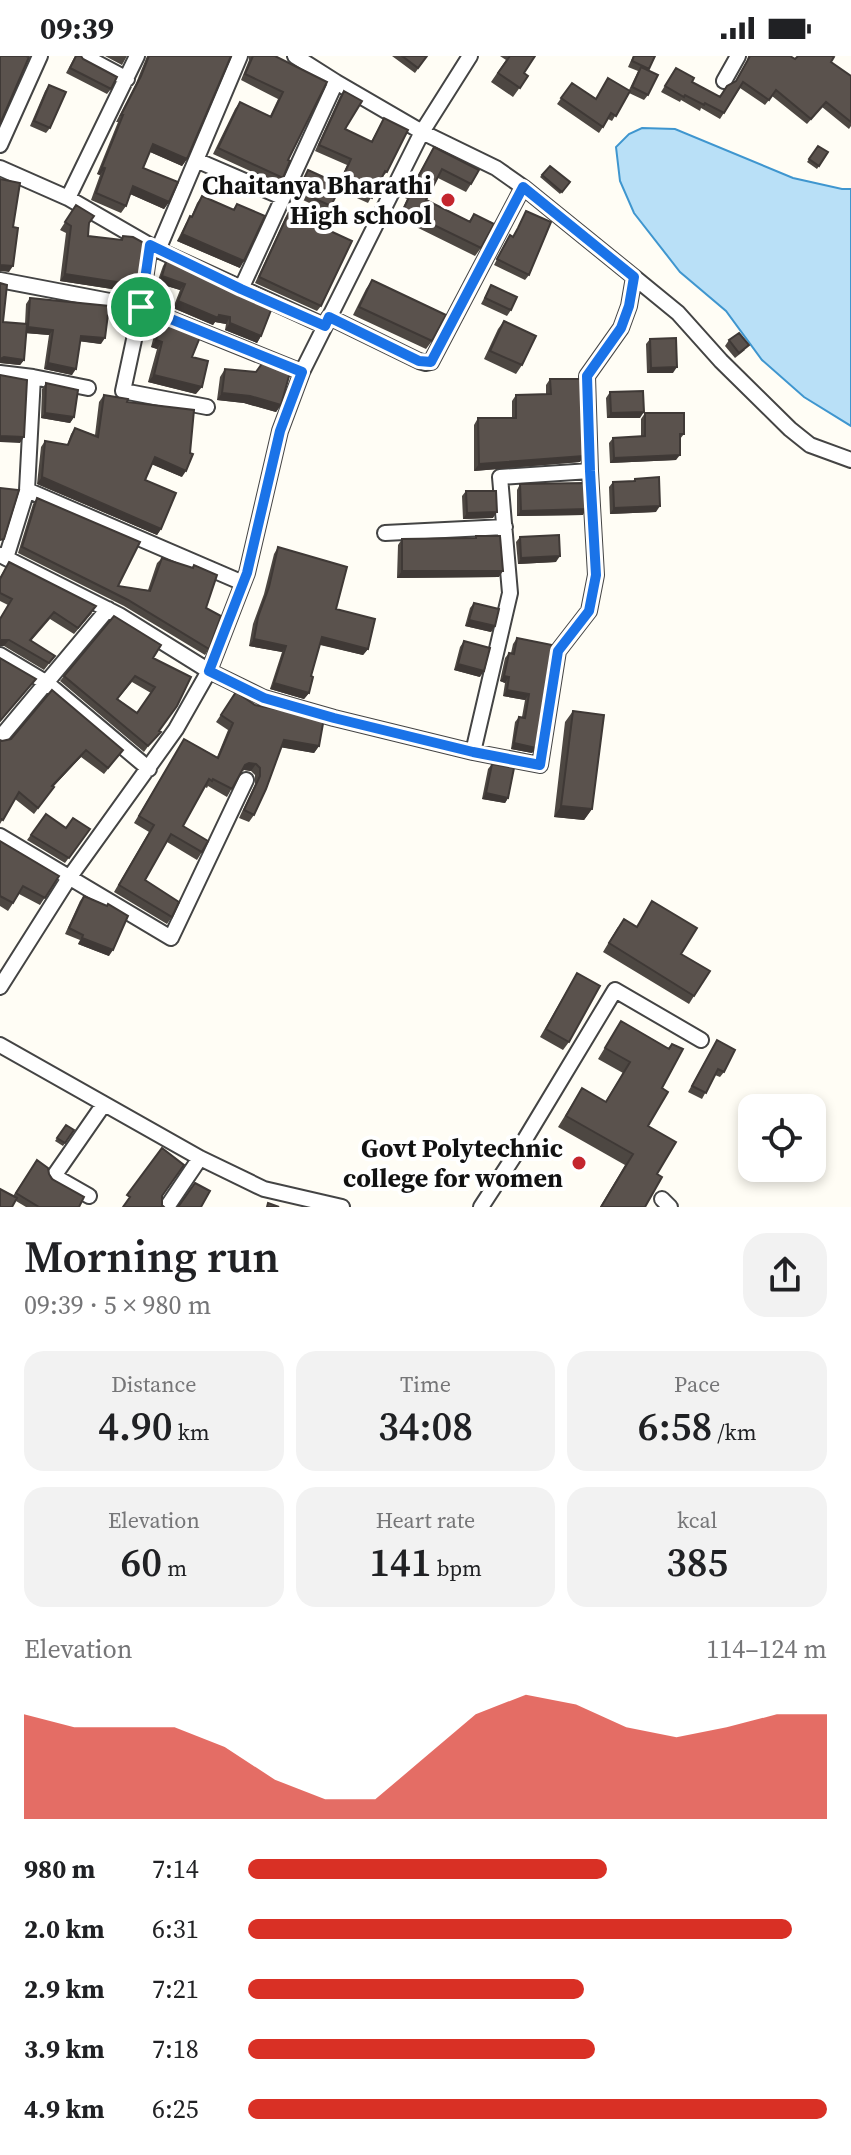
<!DOCTYPE html>
<html lang="en">
<head>
<meta charset="utf-8">
<style>
  :root { --surface:#fff; --page:#f2f2f2; --text:#202124; --muted:#757577; --accent:#d93025 }
  body { margin:0; font-family:"Source Serif 4",serif; background:var(--page); color:var(--text); height:100vh; display:flex; flex-direction:column; font-size:30px; white-space:nowrap }
  * { box-sizing:border-box; margin:0 }
  p { font-size:26px; color:var(--muted) }
  .icon { flex:none; width:44px; height:44px; fill:none; stroke:currentColor; stroke-width:2; stroke-linecap:round; stroke-linejoin:round }
  .map { position:relative; height:1151px; overflow:hidden }
  .drawer { display:flex; flex-direction:column; background:var(--surface); flex:1 }
  .drawer>* { flex:none }
  .tools { position:absolute; left:738px; top:1038px; display:grid; gap:16px }
  .tools a { display:grid; place-items:center; width:88px; height:88px; border-radius:16px; background:var(--surface); box-shadow:0 4px 12px #0003; font-size:40px }
  .pin { position:absolute; display:grid; place-items:center; width:68px; height:68px; color:#fff; margin:-34px; border:4px solid #fff; border-radius:50%; box-shadow:0 2px 8px #0007 }
  .round { display:grid; place-items:center; flex:none; width:84px; height:84px; border-radius:24px; background:var(--page) }
  .head { display:flex; align-items:center; justify-content:space-between; height:136px; padding:0 24px }
  h1 { font-size:44px; font-weight:600; line-height:60px }
  .metrics { display:grid; grid-template-columns:repeat(3,1fr); gap:12px; height:136px; padding:8px 24px }
  .metrics div { display:grid; align-content:center; border-radius:20px; background:var(--page); text-align:center }
  .metrics b { font-size:40px; font-weight:600 }
  .metrics small { font-size:22px; font-weight:400 }
  .metrics p { font-size:22px }
  .chart { height:224px; padding:16px 24px }
  .chart p { display:flex; justify-content:space-between }
  .chart svg { width:100%; height:144px; margin-top:8px; fill:var(--accent); opacity:.7 }
  ul { padding:0 24px; list-style:none; font-size:26px }
  li { display:grid; grid-template-columns:128px 96px 1fr; align-items:center; height:60px }
  li i { height:20px; border-radius:10px; background:var(--accent) }
  .status { display:flex; justify-content:space-between; align-items:center; height:56px; padding:0 40px; background:var(--surface); direction:ltr }
  .status svg { height:22px; fill:currentColor }
  .map>svg:first-child { display:block }
</style>
</head>
<body>
<div class="status"><b>09:39</b><svg viewBox="0 0 49 12"><path d="M0 12V9h3v3zM5 12V6h3v6zM10 12V3h3v9zM15 12V0h3v12zM26 1h20v11H26zM47 4h2v5h-2z"/></svg></div>
<div class="map">
<svg width="851" height="1151" viewBox="0 0 851 1151">
  <rect width="100%" height="100%" fill="#fffdf5"/>
  <path fill="#b9e0f7" stroke="#3f96cf" stroke-width="2" d="M642 72 675 73 793 122 842 133H851V370L804 341 762 304 726 255 680 216 634 157 620 125 616 91 629 78Z"/>
  <g fill="none" stroke-linecap="round" stroke-linejoin="round">
    <defs>
      <path id="street" d="M84 0 127 23
        M724 25 738 0
        M0 89 40 0
        M196 104 282 141
        M0 112 68 142 158 194 325 270
        M68 142 137 0
        M158 194 240 0
        M634 221 678 257 721 305 790 373 810 389 851 404
        M0 224 141 251 150 189
        M241 233 336 26
        M329 261 419 305 426 307 431 306 523 131
        M0 317 33 321 27 434
        M33 321 88 332
        M207 351 123 335 141 251 302 316
        M385 477 505 471
        M0 499 6 502 27 434 243 527
        M6 502 119 559 209 615 264 642 334 662 473 696 540 709 558 595 589 555 596 519 590 415 587 320 621 272 629 250 634 221 523 131 496 112 422 76 470 0
        M0 599 47 627 149 713
        M0 682 108 553
        M473 696 510 537 500 421 590 415
        M0 780 171 882 246 724
        M0 931 69 822 176 673 209 615 247 517 280 375 302 316 422 76 336 26 295 0
        M0 989 200 1102 264 1133 342 1151
        M89 1140 54 1120 104 1048
        M662 1143 670 1151
        M167 1151 200 1102
        M481 1151 524 1085 615 934 701 984"/>
    </defs>
    <use href="#street" stroke="#444" stroke-width="18"/>
    <use href="#street" stroke="#fff" stroke-width="14"/>
  </g>
  <path fill="#4d4742" fill-rule="evenodd" d="M75 0H81L111 33 107 38 66 17Z
    M105 0H127L122 9Z
    M147 0H231L187 103 182 110 150 96 143 112 169 146 164 153 130 138 126 150 121 157 91 144 100 119 97 118 118 66H116L136 27Z
    M249 0H275L327 26 288 104 283 122 278 128 213 98 235 53 240 46 270 60 278 43 241 24 249 4Z
    M392 0H427L415 17Z
    M500 0H535L524 17 528 20 513 41 491 26 506 4Z
    M633 0H655L648 14V39L644 44 629 37 612 65 608 63 599 77 557 48 572 27 595 43 629 34 638 15 628 11Z
    M748 0H790L795 3 831 6 851 20V70L849 73 822 51 807 68 772 40 765 49 740 32 720 63 701 52 700 55 681 44 680 46 661 36 676 12 692 26 719 40 735 26 747 5Z
    M49 29 50 72 46 77 30 70 45 35Z
    M344 35 345 73 371 86 384 62 387 116 382 121 368 147 339 134 327 155 294 140 308 114 338 128 347 109 315 95 340 40Z
    M818 90 828 96 817 113 807 106Z
    M434 91 471 128 466 136 438 122 426 144 469 165 474 158 481 192 475 200 398 162 407 143 405 142Z
    M550 110 570 126 560 138 540 121Z
    M202 140 233 154 237 148 240 212 177 185 186 167 191 161 197 147Z
    M76 149 89 167 88 180 120 184 123 180 133 239 112 235V233L60 225 66 177 60 174Z
    M526 155 529 219 525 224 494 209 506 185 510 179 513 180 515 178Z
    M289 156 321 250 317 255 255 227 285 162Z
    M167 203 212 226 261 280 257 287 225 274 226 268 215 266 213 269 173 252 180 234 157 227 163 210Z
    M372 224 432 285 426 293 353 259 366 233Z
    M491 229 511 254 507 260 481 248Z
    M30 242 101 288 80 285 72 319 44 313 49 279 26 277 24 304 20 309 0 307 3 266 25 268 26 248Z
    M162 265 177 272 196 338 148 326 157 293 151 291 156 272Z
    M504 265 522 309 516 318 484 303 498 273Z
    M650 283 673 317H647L646 288Z
    M729 284 745 294 735 302 725 290Z
    M225 313 281 349 276 356 244 347 217 344 220 321Z
    M550 323 580 406 474 415V369L478 362H512V345L516 339 546 338V329Z
    M46 327 74 361 70 367 41 362 42 333Z
    M610 336 640 362H607L606 342Z
    M104 339 127 346 182 421 152 408 145 424 161 473 157 479 37 428 41 391 45 385 67 389 71 378 75 372 95 379 99 346Z
    M645 357 684 378 680 383 676 404 610 407 609 387 613 382 641 380V363Z
    M635 423 656 456 610 458 609 431 613 426 633 425Z
    M520 428 583 459 517 460V434Z
    M466 435 493 462 463 463 462 440Z
    M37 442 118 530 148 534 157 507 162 502 192 512 194 509 206 552 209 593 205 599 124 550 18 497 33 448Z
    M476 480 499 521 397 522 398 489 402 483 475 482Z
    M520 481 556 506 518 508 516 486Z
    M278 491 336 553 368 593 363 599 320 589 311 620 309 637 304 643 270 633 282 596 249 590 253 568 264 538 274 498Z
    M9 506 92 557 74 578 50 563 31 585 55 600 44 614 4 590H0V562L8 549 0 545V521Z
    M474 547 495 570 491 576 465 570 470 552Z
    M517 582 552 589 536 692 532 697 511 693 515 666 519 661H522L525 644 503 640 505 627 500 625 505 602 509 597H511L513 588Z
    M464 585 480 621 454 614 460 591Z
    M153 602 159 675 144 696 60 625 64 620ZM132 626 151 637 137 657 118 643Z
    M236 636 319 690 314 697 281 691 254 759 249 766 239 762 255 728V719L251 715 244 714 241 716 227 741 208 730 207 732 205 731 183 770 202 796 197 804 167 786 145 824 172 861 167 868 114 836 149 776 134 767 184 683 217 701 228 674 216 666Z
    M573 655 592 753 584 764 554 761 565 666Z
    M0 684 2 685 123 694 104 718 81 701 53 731H54L34 758 15 743 0 768Z
    M492 708 508 742 505 747 482 743 488 713Z
    M46 758 66 772 90 773 65 807 27 784Z
    M0 785 59 820 40 849 19 838 8 855 0 850Z
    M84 840 107 850 109 900 78 888 80 884 65 878 80 845Z
    M618 871 681 898 694 940 689 948 603 896Z
    M577 917 569 986 563 994 540 981Z
    M621 965 668 992 672 988 662 1032 648 1070 657 1118 645 1151H600L625 1109 558 1071 582 1032 605 1046 623 1017 598 1003Z
    M717 984 724 1016 720 1021 715 1019 702 1043 688 1036Z
    M66 1069 74 1074 63 1090 55 1085Z
    M37 1104 49 1118 79 1151H26L16 1145 13 1140Z"/>
  <path fill="#3f3936" d="M153 88 187 103 182 110 148 95Z
    M102 111 105 112 100 119 97 118Z
    M133 130 169 146 164 153 128 137Z
    M182 178 244 205 240 212 177 185Z
    M0 209 13 210 9 216 0 215Z
    M65 218 117 226 112 233 60 225Z
    M162 220 185 228 180 234 157 227Z
    M117 228 138 232 133 239 112 235Z
    M178 245 219 259 230 261 226 268 215 266 213 269 173 252Z
    M230 267 261 280 257 287 225 274Z
    M28 271 53 274 49 279 24 277Z
    M81 280 105 282 101 288 77 285Z
    M156 284 162 286 157 293 151 291Z
    M4 301 24 304 20 309 0 307V303Z
    M48 307 76 313 72 319 44 313Z
    M677 311 673 317H647L651 312Z
    M154 319 202 331 196 338 148 326Z
    M222 337 250 340 281 349 276 356 244 347 217 344Z
    M644 356 640 362H607L611 357Z
    M45 357 74 361 70 367 41 362Z
    M0 380 24 381 20 387 0 386Z
    M680 399 676 404 610 407 614 402Z
    M584 400 580 406 474 415 479 408Z
    M155 401 186 415 182 421 151 408Z
    M42 421 161 473 157 479 37 428Z
    M660 450 656 456 610 458 614 452Z
    M586 453 583 459 517 460 521 455Z
    M497 456 493 462 463 463 467 457Z
    M560 500 556 506 518 508 521 502Z
    M402 515H503L499 521 397 522Z
    M469 564 495 570 491 576 465 570Z
    M322 581 368 593 363 599 318 588Z
    M254 583 286 590 282 596 249 590Z
    M0 584H9L4 590H0Z
    M458 608 484 615 480 621 454 614Z
    M504 620 509 621 505 627 500 625Z
    M274 627 309 637 304 643 270 633Z
    M507 634 529 638 525 644 503 640Z
    M284 684 319 690 314 697 279 691Z
    M514 687 536 692 532 697 511 693Z
    M86 694 81 701 48 736 52 730Z
    M249 707 256 708 251 715 244 714 240 716 245 709Z
    M486 737 508 742 505 747 482 743Z
    M561 750 592 753 584 764 554 761Z
    M82 882 113 894 109 900 78 888Z"/>
  <path fill="#5a524d" stroke="#3f3936" stroke-width="2" fill-rule="evenodd" d="M0 0H26L29 1 0 68Z
    M76 0H81L83 3 117 21 111 33 70 12Z
    M149 0H231L187 103 153 88 143 112 178 126 169 146 133 130 126 150 96 137 105 112 102 111 123 59H121L141 20Z
    M253 0H275L327 26 288 104 290 105 283 122 218 92 240 46 271 61 283 36 245 18Z
    M402 0H427L418 12Z
    M510 0H535L524 17 528 20 520 32 498 17Z
    M634 0H655L649 13 632 5Z
    M750 0H790L795 3 798 0H832L834 1 831 6 851 20V66L826 46 811 63 776 34 769 44 743 26 724 57 705 47 704 49 685 39 684 41 665 30 676 12 694 22 692 26 720 41 727 30 736 25Z
    M641 11 658 19 648 39 632 31Z
    M608 22 630 35 616 60 611 57 603 71 561 42 572 27 596 43Z
    M49 29 66 36 50 72 34 65Z
    M344 35 362 45 345 73 372 86 384 62 408 74 387 116 385 115 372 142 340 127 351 103 319 89Z
    M818 90 828 96 819 110 809 103Z
    M434 91 479 114 471 128 442 113 426 144 470 166 474 158 494 168 481 192 403 154 412 135 411 134Z
    M550 110 570 126 562 136 542 119Z
    M308 114 341 129 331 150 298 135Z
    M0 123 20 127 13 171 18 172 13 210 0 209Z
    M202 140 234 154 237 148 265 160 244 205 182 178 190 160 192 161Z
    M76 149 94 160 89 167 88 180 122 184 123 180 133 181 144 187 138 232 117 228V226L65 218 71 170 65 166Z
    M526 155 551 166 529 219 497 203 510 179 513 181 518 172Z
    M289 156 352 185 321 250 259 221Z
    M167 203 190 211 189 213 213 223 212 226 245 239 246 236 273 249 261 280 230 267V261L219 259 218 262 178 245 185 228 162 220Z
    M372 224 446 259 432 285 359 251Z
    M0 227 7 229 3 266 27 268 24 304 4 301 0 303Z
    M491 229 517 241 511 254 485 242Z
    M30 242 109 250 105 282 81 280 76 313 48 307 53 274 28 271Z
    M162 265 177 269V272L200 281 192 301 208 305 202 331 154 319 162 286 156 284Z
    M504 265 536 280 522 309 490 295Z
    M739 277 749 289 739 297 729 284Z
    M676 282 677 311 651 312 650 283Z
    M266 302 291 313 281 349 250 340 222 337 225 313 256 316Z
    M0 319 27 324 24 381 0 380Z
    M550 323H582L584 400 479 408 478 362H516V339L551 338Z
    M46 327 78 334 74 361 45 357Z
    M643 335 644 356 611 357 610 336Z
    M104 339 128 343 127 346 194 354 190 397 193 398 186 415 155 401 145 424 176 437 161 473 42 421 45 385 68 389 75 372 98 381Z
    M645 357H684V378H680V399L614 402 613 382 645 380Z
    M659 421 660 450 614 452 613 426 635 425V423Z
    M585 427 586 453 521 455 520 428Z
    M0 432 19 434 4 483 0 484Z
    M466 435H496L497 456 467 457Z
    M37 442 140 486 118 530 150 535 162 502 193 512 194 509 217 519 206 552 221 560 209 593 128 544 22 491Z
    M559 479 560 500 521 502 520 481Z
    M476 480H500L503 515H402V483L476 482Z
    M278 491 347 511 336 553 375 563 368 593 322 581 311 620 313 621 309 637 274 627 286 590 254 583 258 561 269 531Z
    M9 506 96 550 78 572 54 556 30 584 55 600 49 607 9 584H0V563L12 543 0 537V523Z
    M474 547 499 553 495 570 469 564Z
    M114 560 161 589 153 602 191 621 177 650 159 675 161 676 148 690 64 620ZM135 620 155 631 137 657 117 643Z
    M517 582 552 589 536 692 514 687 519 661 525 662 529 638 507 634 509 621 504 620 509 597 514 598Z
    M464 585 490 592 484 615 458 608Z
    M0 602 36 623 0 665Z
    M52 634 123 694 108 712 86 694 52 730 54 731 38 752 19 736 3 764 0 762V684L2 685 11 683Z
    M236 636 255 649 324 662 319 690 284 684 266 733 254 759 244 754 260 720V712L256 708 249 707 245 709 232 733 213 723 212 725 209 723 183 770 208 785 202 796 171 778 145 824 179 846 172 861 119 829 154 769 139 760 184 683 218 702 233 667 221 659Z
    M573 655 604 659 592 753 561 750Z
    M492 708 514 712 508 742 486 737Z
    M46 758 66 772 73 762 90 773 69 802 31 779Z
    M0 785 59 820 45 842 23 830 13 847 0 840Z
    M84 840 107 850 108 848 128 860 113 894 82 882 83 879 69 872Z
    M652 845 697 872 681 898 710 915 694 940 609 887 624 863 637 871Z
    M577 917 600 930 569 986 546 973Z
    M621 965 669 993 672 988 683 993 662 1032 668 1036 648 1070 676 1086 657 1118 662 1121 645 1151H601L633 1098 566 1060 582 1032 606 1046 630 1006 605 992Z
    M717 984 735 994 724 1016 718 1013 706 1037 692 1030Z
    M66 1069 74 1074 65 1087 57 1082Z
    M162 1092 184 1109 162 1140V1149L164 1151H123L130 1141 127 1139Z
    M37 1104 48 1112 49 1118 52 1123 84 1141 79 1151H39L16 1137Z
    M195 1127 210 1135 201 1151H178Z
    M0 1133 17 1142 12 1151H0Z
    M268 1147 279 1151H267Z"/>
  <g fill="none" stroke-linecap="round" stroke-linejoin="round">
    <defs>
      <path id="route" d="M523 131 634 221 629 250 621 272 587 320 590 415 596 519 589 555 558 595 540 709 473 696 334 662 264 642 209 615 247 517 280 375 302 316 141 251 150 189 241 233 325 270 329 261 419 305 431 306Z"/>
    </defs>
    <use href="#route" stroke="#fff" stroke-width="16"/>
    <use href="#route" stroke="#1a73e8" stroke-width="10"/>
  </g>
  <g fill="#c4262e" stroke="#fff" stroke-width="3">
    <circle cx="448" cy="144" r="8"/>
    <circle cx="579" cy="1107" r="8"/>
  </g>
  <g text-anchor="middle" dominant-baseline="central" stroke-width="8" stroke-linejoin="round" paint-order="stroke">
    <g font-size="26" font-weight="bold" fill="#111" stroke="#fff" text-anchor="end">
      <text x="432" y="129">Chaitanya Bharathi<tspan x="432" dy="30">High school</tspan></text>
      <text x="563" y="1092">Govt Polytechnic<tspan x="563" dy="30">college for women</tspan></text>
    </g>
  </g>
</svg>
<div class="tools">
<a><svg class="icon" aria-label="locate" viewBox="0 0 24 24"><circle cx="12" cy="12" r="6"/><path d="M12 2v4M12 18v4M2 12h4M18 12h4"/></svg></a>
</div>
<div class="pin" style="left:141px;top:251px;background:#1e9e55"><svg class="icon" aria-label="arrive" viewBox="0 0 24 24"><path d="M6 21V4h12l-3 4 3 4H6"/></svg></div>
</div>
<section class="drawer">
<div class="head"><div><h1>Morning run</h1><p>09:39 · 5 × 980 m</p></div><a class="round"><svg class="icon" aria-label="share" viewBox="0 0 24 24"><path d="M12 15V3M7 8l5-5 5 5M5 13v7h14v-7"/></svg></a></div>
<div class="metrics">
<div><p>Distance</p><b>4.90<small> km</small></b></div>
<div><p>Time</p><b>34:08</b></div>
<div><p>Pace</p><b>6:58<small> /km</small></b></div>
</div>
<div class="metrics">
<div><p>Elevation</p><b>60<small> m</small></b></div>
<div><p>Heart rate</p><b>141<small> bpm</small></b></div>
<div><p>kcal</p><b>385</b></div>
</div>
<div class="chart"><p><span>Elevation</span>114–124 m</p>
<svg viewBox="0 0 160 44" preserveAspectRatio="none"><path d="M0 44V12L10 16L20 16L30 16L40 22L50 32L60 38L70 38L80 25L90 12L100 6L110 9L120 16L130 19L140 16L150 12L160 12V44z"/></svg>
</div>
<ul>
<li><b>980 m</b>7:14<i style="width:62%"></i></li>
<li><b>2.0 km</b>6:31<i style="width:94%"></i></li>
<li><b>2.9 km</b>7:21<i style="width:58%"></i></li>
<li><b>3.9 km</b>7:18<i style="width:60%"></i></li>
<li><b>4.9 km</b>6:25<i style="width:100%"></i></li>
</ul>
</section>
</body>
</html>
